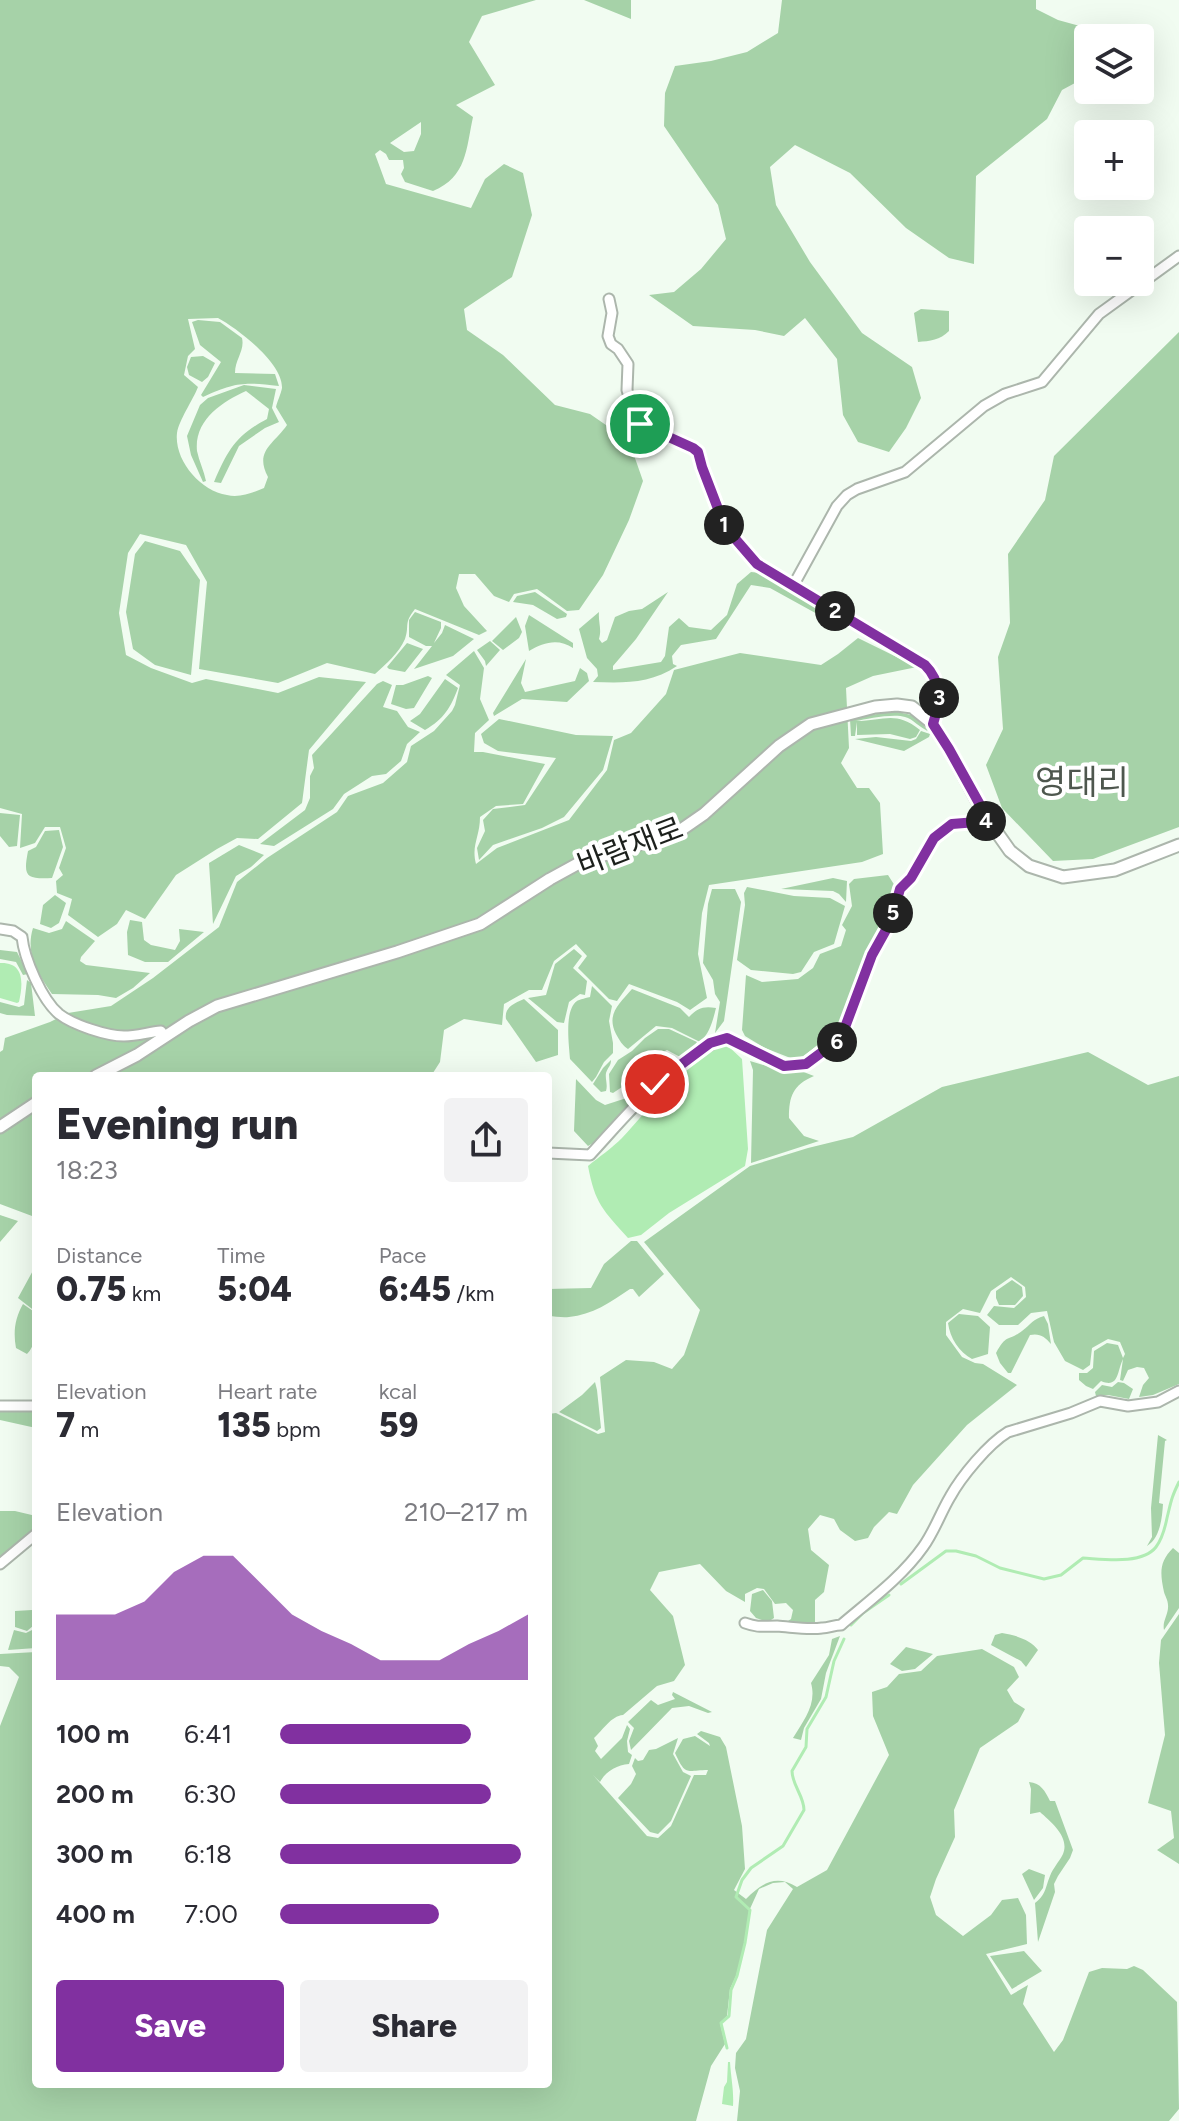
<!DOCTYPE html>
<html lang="en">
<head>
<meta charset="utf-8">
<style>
  :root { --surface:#fff; --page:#f2f2f3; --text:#2b2b33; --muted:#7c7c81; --accent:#8130a0 }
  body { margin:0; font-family:Figtree,"Noto Sans KR",sans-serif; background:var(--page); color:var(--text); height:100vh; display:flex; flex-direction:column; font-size:30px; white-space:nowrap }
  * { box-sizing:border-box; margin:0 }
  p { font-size:26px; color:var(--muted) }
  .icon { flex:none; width:44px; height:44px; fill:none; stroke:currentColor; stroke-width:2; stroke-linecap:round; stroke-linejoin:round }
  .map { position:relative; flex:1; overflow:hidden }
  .drawer { position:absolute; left:32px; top:1072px; width:520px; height:1016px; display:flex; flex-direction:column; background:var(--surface); border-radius:8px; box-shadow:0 8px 32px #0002 }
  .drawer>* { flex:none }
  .controls { position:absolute; left:1074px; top:24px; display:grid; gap:16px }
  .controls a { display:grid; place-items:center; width:80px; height:80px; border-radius:8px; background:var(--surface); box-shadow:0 8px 32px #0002; font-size:40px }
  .pin { position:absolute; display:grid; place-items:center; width:68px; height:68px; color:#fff; margin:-34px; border:4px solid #fff; border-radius:50%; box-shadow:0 2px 8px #0007 }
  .km { position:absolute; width:40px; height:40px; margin:-20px; border-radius:50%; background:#222; color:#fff; font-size:22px; line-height:40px; text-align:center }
  .round { display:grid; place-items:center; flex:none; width:84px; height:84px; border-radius:8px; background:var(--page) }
  .head { display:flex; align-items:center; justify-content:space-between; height:136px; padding:0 24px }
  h1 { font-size:44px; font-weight:800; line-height:60px }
  .stats { display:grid; grid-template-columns:repeat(3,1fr); gap:12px; height:136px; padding:8px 24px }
  .stats div { display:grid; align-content:center }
  .stats b { font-size:34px; font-weight:800 }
  .stats small { font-size:22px; font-weight:400 }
  .stats p { font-size:22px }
  .chart { height:224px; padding:16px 24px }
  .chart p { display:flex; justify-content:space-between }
  .chart svg { width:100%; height:144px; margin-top:8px; fill:var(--accent); opacity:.7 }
  .button { display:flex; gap:16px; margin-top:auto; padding:16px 24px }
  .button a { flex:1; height:92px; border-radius:8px; background:var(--accent); color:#fff; font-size:32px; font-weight:800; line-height:92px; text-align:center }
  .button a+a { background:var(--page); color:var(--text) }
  ul { padding:0 24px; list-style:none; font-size:26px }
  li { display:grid; grid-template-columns:128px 96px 1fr; align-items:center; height:60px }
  li i { height:20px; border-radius:10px; background:var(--accent) }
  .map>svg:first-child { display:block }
</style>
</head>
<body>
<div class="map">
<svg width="1179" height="2121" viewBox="0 0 1179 2121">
  <rect width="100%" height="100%" fill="#f1fcf1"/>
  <path fill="#a6d2a8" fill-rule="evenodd" d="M0 0H536L482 16 469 42 495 85 456 105 473 117C466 149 467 177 433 191L405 182 401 174 404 168 403 160H389L386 154 380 150 375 154 386 184 471 208 485 179 504 164 523 173 532 215 512 277 464 309 467 330 503 355 555 405 590 414 629 441 643 481 629 520 603 575 579 610 567 611 537 589 514 594 509 602 494 596 475 574H459L456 588 464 606 487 631 479 635 415 609C403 624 410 625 405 639 399 653 386 664 375 674L327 663 278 683 199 669 207 582 186 545 140 534 128 553 119 613 126 655 151 668 192 683 206 679 278 693 319 677 366 682 309 750 302 803 258 839 237 838 217 849 176 875 145 919 126 910 117 924 98 937 68 915 72 899 57 893 56 881 63 875 59 868 66 848 60 827H45L35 843 20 848 22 814 0 808ZM421 122V134L414 151 404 152 390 143ZM218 318C238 329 283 363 282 388 281 394 277 402 276 407L287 425C274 444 254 451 268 477L264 488C253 493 239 498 227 495 200 491 174 460 177 433 179 420 193 400 198 387L184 375 188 356 195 349 188 319Z
    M584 0H631V19Z
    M782 0H1036V9L1058 20 1087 28 1091 38H1088V76L1062 90 1047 119 976 176 974 264 949 258 906 228 850 173 795 145 770 167 776 205 810 262 862 333 912 367 921 398 906 428 889 452 858 442 843 415 837 359 805 318 784 336 755 330 693 326 649 295 674 292 701 269 726 239 718 205 664 126 665 93 675 66 711 61 747 52 778 33Z
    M921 309 949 311V331C940 340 930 341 918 342L914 313Z
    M198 320 220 322 242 338C245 351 235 359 235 373L275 374 279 386C244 382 236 382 203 397L201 395 221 362 200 345 192 322Z
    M1179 332V827L1093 859 1053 861 1002 808 986 765 1003 729 998 657 1010 623 1008 554 1045 500 1054 456Z
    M203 356 215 363 208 377 202 382 189 375 187 367 191 357Z
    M244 385 276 389 272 408 279 422 265 428 239 446 221 483 214 482C228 450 235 436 267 419L269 409 246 391C222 402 194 420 197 451 199 461 204 471 206 481L203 482 191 455 187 436 200 405 208 398Z
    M145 541 180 551 200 580 191 675 155 665 133 649 126 612 135 554Z
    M751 572 761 573 831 615H819L770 588 751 585 716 639 681 645 672 656 673 664 677 666C650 684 624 683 593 682L598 676 597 669 587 658 579 629 599 612C598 622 602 629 599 639L602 643 607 640 615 617 629 611 642 609 668 592 636 639 613 666V670L661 662 665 656 669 627 679 618 689 627 711 630 727 615 737 584Z
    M535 592 567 614 566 617 557 619 533 605 513 602 517 596Z
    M415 612 441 622V628L434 643 442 633 445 625 474 639 453 656 414 669 432 646H426L409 637V620Z
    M529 615 573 643V648C559 638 543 642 529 651L525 626Z
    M516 617 522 632 519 638 503 650 492 641Z
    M858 638 917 667 873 676 846 688 849 748 841 763 857 788H869L880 803 883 854 862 862 709 885 702 913 698 954 707 998 690 1010 677 1002 629 984 617 1001 609 999 578 968 587 956 576 944 554 961 542 990H529L504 1004 502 1025 464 1019 444 1030 440 1062 431 1076H36V1220L32 1216 0 1204V1052L3 1050 5 1038 50 1022 68 1013 111 1006 153 978 219 927 237 882 267 858 337 812 348 796 383 783 407 762 411 746 434 731 452 711 455 705 460 685 446 675 474 651 484 668 480 699 489 720 475 733 474 752H483L545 764 523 804 496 806 480 817C480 837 471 845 476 864L497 848 569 820 607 770 614 740 631 733 666 694 674 670 740 653 821 665 838 654Z
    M490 641 500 650 486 666 485 661 477 650Z
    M407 643 423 649 405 672 389 669 387 667Z
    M526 659 521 683 525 692 575 681 580 668 587 673 589 681 567 702 522 699 494 716 493 713Z
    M428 676 432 678 414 708 406 709 391 704 396 685H403Z
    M445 679 458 688C451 707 444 719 425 730L410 721 420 714Z
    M383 681 392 685 383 707 397 711 408 727 420 732 407 744 401 761 386 774 372 776 344 794 333 809 274 846 260 844 305 810 310 798V776L314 768 312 755 377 684Z
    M893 711 916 716 928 731C920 728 913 719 905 717 894 713 866 719 856 721 884 721 895 710 920 730L916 737 910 739 890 734 857 735V722L855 736H851L850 719Z
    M499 719 576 735 613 736 603 770 564 817 542 828 493 845 479 860 477 848 485 831 483 820 493 809 525 805 556 758 498 751 484 743 481 734Z
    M921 731 930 734 929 737 904 751 855 739 876 737 911 741 916 739Z
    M0 813 20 815 17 846 9 847 0 836Z
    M59 830 63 847 52 878C26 879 23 877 28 851L36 847 45 831Z
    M239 845 264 855 251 867 236 876 213 924 209 863Z
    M888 875 895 886 885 921 861 964 842 1025 804 1056 793 1059 765 1048 745 1036 742 1030 746 975 762 982 798 979 813 968 820 954 841 946 846 930 842 925 852 906 849 884 854 879Z
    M833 878 847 881 846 902 839 894 833 891 781 889Z
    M747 887 794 896 830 898 845 906 834 944 814 952 801 972 793 974 751 970 737 960 745 905 744 893Z
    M712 889H735L741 902 724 1021 715 1033 720 1002 715 994 713 980 703 963 708 904Z
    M55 895 66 903 59 923 51 928 40 924 43 905Z
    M130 920 142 922 144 940 151 945 175 950 180 941 179 929 204 932 168 962H145L128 955 127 932Z
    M66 921 95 941 81 957 80 961 86 965 150 973 133 988 116 998 98 995 52 994C38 974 25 954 33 928L49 933 62 929Z
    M574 949 582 956 573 968 587 981 585 995 580 994 569 1002 564 1023 557 1022 528 998 546 995 555 964Z
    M0 950 17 952 28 974 23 975 16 962 0 959Z
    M27 980 31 983 35 1016 7 1015 0 1013V1002L19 1007 24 1005Z
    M592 986 612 1006 609 1021 613 1043V1053L604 1062 596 1077 592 1082 570 1059C569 1044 564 1010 577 1001 578 1000 589 997 590 997Z
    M632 989 680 1008 689 1017C698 1008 703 1006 716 1008 713 1020 710 1033 700 1042L672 1028 656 1026 628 1049C622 1045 620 1041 616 1034 606 1014 619 1004 632 989Z
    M524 999 558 1030V1055L536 1062 506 1019C504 1007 515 1003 524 999Z
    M658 1029H669L697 1042 688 1055 682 1058 667 1050 649 1059 622 1087 613 1093 610 1092 609 1074 618 1060 632 1051 645 1038Z
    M1088 1052 1148 1085 1179 1076V1384L1153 1395 1139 1397 1143 1385 1149 1378 1144 1368 1137 1367 1128 1370 1123 1381 1120 1380 1123 1359C1117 1371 1119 1389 1101 1381L1093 1389 1086 1386 1079 1380V1373H1087L1093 1368 1094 1351 1107 1343 1118 1345 1123 1358 1125 1354 1120 1342 1108 1339 1092 1348 1090 1365 1083 1370 1065 1361 1054 1342 1047 1311 1031 1313 1018 1325H999L987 1315 994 1306 1014 1308 1026 1297 1025 1287 1011 1277 991 1291 980 1313 963 1309 946 1322V1335L962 1357 975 1363 983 1364 1017 1385 967 1425 913 1485 897 1514 889 1512 874 1527 868 1538 855 1541 840 1530 834 1519 820 1515 808 1529 811 1550 829 1565 824 1592 815 1600V1624L788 1621 791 1619 793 1610 786 1603 775 1604 764 1589 757 1588 745 1594V1602L726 1591 700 1564 659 1572 650 1590 673 1616 685 1665 674 1681 657 1686 623 1715C611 1716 603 1730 594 1738L598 1746 595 1751 601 1759 622 1738 627 1725 630 1729 627 1741 628 1752 632 1755 629 1764C617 1765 606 1771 600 1782L593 1775 647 1836 658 1838 671 1826 694 1775H706L708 1770C686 1770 686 1777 675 1753L683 1739 695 1736 710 1746 709 1743 697 1734 701 1731 720 1737 726 1747 742 1826 745 1869 734 1890 746 1899C762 1883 776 1874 797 1887L827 1870 889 1755 873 1716 872 1692 887 1687 899 1674 921 1671 937 1656 982 1649 1014 1667 1019 1677 1007 1690 1014 1702 1025 1709 1018 1722 980 1748 954 1810 955 1837 936 1879 930 1897 936 1915 963 1936 991 1915 1002 1900 1018 1898 1026 1915 1027 1944 986 1954 1011 1995 1028 1985 1023 2004 1054 2052 1063 2040 1089 1972 1102 1968 1127 1969 1134 1966 1143 1970 1177 2002 1179 2109 1169 2121H737L740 2091 735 2068 736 2053 746 2039 767 1930 793 1889 785 1882 773 1883 759 1889 749 1911 745 1942 736 1976 730 1989 727 2016 720 2023 725 2044 711 2066 696 2121H0V1726L19 1677 9 1667 0 1666V1654L36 1652V2084H548V1414L556 1413 598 1434 605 1432 600 1377 626 1360 654 1362 672 1369 684 1355 700 1310 644 1242 750 1166 808 1148 853 1137 942 1087Z
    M667 1053 676 1059 646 1087 629 1086 651 1062Z
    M611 1060C611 1066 608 1067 606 1073 605 1079 608 1085 606 1091L601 1092 593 1084 603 1068Z
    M750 1061 780 1070 801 1071 814 1076C793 1085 789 1096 789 1118L804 1136 819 1141 751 1163 753 1070Z
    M576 1079 596 1100 605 1105 639 1094 595 1142 588 1146 574 1131Z
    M0 1215 18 1221 0 1242Z
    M631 1241H637L664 1274 639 1297 633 1289H630C611 1302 592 1315 569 1317 562 1318 555 1316 548 1316V1289L591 1288 604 1264Z
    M36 1265V1312L18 1298Z
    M1012 1280 1022 1287 1023 1296 1015 1305H999L996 1298V1291Z
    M23 1304 36 1313C36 1327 37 1344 27 1354L16 1348C13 1332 15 1318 23 1304Z
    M959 1314 978 1316 990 1327 988 1354 972 1359C959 1352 950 1338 948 1323Z
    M1044 1316 1048 1324 1051 1344C1045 1337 1040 1333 1030 1335L1011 1373H1008L1000 1363 996 1353C1007 1333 1008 1342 1022 1331 1031 1324 1033 1319 1044 1316Z
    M595 1382 597 1390 601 1428 597 1431 559 1412 582 1395Z
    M1118 1382 1124 1383 1133 1389 1129 1399 1108 1395 1096 1396 1095 1392 1102 1385 1112 1387Z
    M0 1411 36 1412V1428L0 1420Z
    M1158 1435 1167 1440 1165 1441 1159 1503 1163 1504C1162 1519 1160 1538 1147 1546L1152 1537 1151 1508Z
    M0 1511H15L36 1516V1528L0 1558Z
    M1173 1548 1179 1553V1608L1164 1630C1162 1621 1169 1614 1168 1605 1168 1600 1165 1596 1164 1592 1160 1573 1159 1562 1173 1548Z
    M763 1590 772 1601 774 1618 768 1622 756 1618 750 1611 752 1594Z
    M32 1610 36 1611V1627L33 1626 27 1631 15 1627V1611Z
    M1179 1614V1864L1157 1850 1174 1838 1171 1811 1148 1803 1165 1735 1159 1663 1161 1640Z
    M34 1629 36 1630V1648L8 1650 14 1630 26 1633Z
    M1002 1633C1015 1635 1031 1640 1038 1650L1026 1667 1021 1661 991 1645 995 1635Z
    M840 1636 826 1673 821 1699 804 1728 801 1740 793 1738C804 1720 817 1704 811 1683L829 1655 832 1639Z
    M906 1647 933 1654 915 1669 902 1671 890 1664Z
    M673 1692 712 1712 708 1713 689 1706 672 1708 631 1750 629 1741 634 1728 628 1722 651 1700 658 1705 675 1699 672 1695Z
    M678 1738 673 1754 683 1772 691 1776 671 1821 658 1834 650 1832 618 1798 631 1784 636 1774 632 1766 635 1758 638 1761 643 1760 649 1750 656 1749Z
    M1029 1782C1041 1783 1045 1791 1050 1801H1055L1073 1850 1070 1858 1058 1876 1054 1884 1055 1892 1038 1942 1035 1903C1046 1895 1045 1888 1050 1876 1053 1868 1059 1862 1063 1854 1070 1837 1051 1822 1040 1812L1030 1814 1031 1789Z
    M1029 1869 1045 1875 1043 1888 1034 1900 1022 1874Z
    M1024 1951 1042 1971 1012 1989 990 1956Z"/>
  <path fill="#b0ecb3" d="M0 963C25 962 23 984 19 1002L17 1003 0 998Z
    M727 1045 742 1059 748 1149 745 1166 669 1213 641 1235 628 1238C603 1210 595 1204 588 1166 599 1157 612 1148 622 1138 652 1107 684 1057 727 1045Z
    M728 2062H730C731 2078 734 2091 733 2106L722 2104 724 2087 727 2082Z"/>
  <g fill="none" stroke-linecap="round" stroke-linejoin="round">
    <path stroke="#b0ecb3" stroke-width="3" d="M901 1584 946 1551H956L976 1556 1000 1568 1044 1579 1061 1575 1083 1558C1103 1559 1142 1565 1156 1547 1162 1539 1165 1528 1167 1518 1171 1502 1171 1498 1179 1482
      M851 1625 863 1613 889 1595
      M727 2048 721 2023 729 2016 731 1990 737 1976 745 1943 750 1910 736 1897 742 1880 751 1868 783 1846 804 1810C804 1796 792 1785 792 1771L806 1747 807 1729 826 1697 834 1661 844 1639"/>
    <defs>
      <path id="minor" d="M609 299 612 313 608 336 611 344 618 349 628 364 627 390 635 417 640 424 693 448 698 452 702 467 725 527 757 564 925 665C943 683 940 701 933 724
        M793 586 837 506 847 495 857 489 905 472 984 406 1005 394 1042 382 1099 314 1179 256
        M0 929 13 931 22 937C24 958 42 1000 59 1014 73 1025 107 1036 124 1036 137 1036 149 1032 161 1031L165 1036
        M548 1153 590 1155C626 1116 675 1055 727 1038L784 1066 806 1064 841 1038 872 955 891 921 900 889 911 878 934 838 952 824 989 821
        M0 1406H36
        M0 1564 36 1534
        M745 1623C759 1628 763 1626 777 1626 792 1627 807 1630 822 1628 829 1628 834 1625 841 1625 869 1601 902 1577 923 1547 934 1532 940 1514 950 1497 961 1477 988 1444 1008 1432L1071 1413 1100 1401 1128 1406 1158 1402 1179 1391"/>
      <path id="tertiary" d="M96 1076 137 1055 189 1021 217 1006 397 952 480 924 550 879 581 862 678 832 704 814 779 746 811 724 875 707 897 705 912 707 933 724 949 749 986 817 1010 851 1029 866 1063 877 1115 870 1179 845
        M0 1127 36 1103"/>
    </defs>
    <use href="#minor" stroke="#acb6ac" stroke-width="13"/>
    <use href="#tertiary" stroke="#acb6ac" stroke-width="15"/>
    <use href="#minor" stroke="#fff" stroke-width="9"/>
    <use href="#tertiary" stroke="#fff" stroke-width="11"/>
  </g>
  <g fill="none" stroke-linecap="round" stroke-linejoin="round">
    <defs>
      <path id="route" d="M640 424 693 448 698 452 702 467 725 527 757 564 925 665C942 682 940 702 933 724L949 749 989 821 952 824 934 838 911 878 900 889 891 921 872 955 841 1038 806 1064 784 1066 727 1038 710 1043 655 1084"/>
    </defs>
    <use href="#route" stroke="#fff" stroke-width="16"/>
    <use href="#route" stroke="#8130a0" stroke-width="10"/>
  </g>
  <g text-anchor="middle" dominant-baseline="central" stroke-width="8" stroke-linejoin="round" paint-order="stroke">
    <g font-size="30" fill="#1c201c" stroke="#fff">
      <text transform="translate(630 846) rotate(-21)">바람재로</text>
    </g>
    <g font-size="34" fill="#4e574e" stroke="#fff">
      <text x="1082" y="782">영대리</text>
    </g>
  </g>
</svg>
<div class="controls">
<a><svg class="icon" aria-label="layers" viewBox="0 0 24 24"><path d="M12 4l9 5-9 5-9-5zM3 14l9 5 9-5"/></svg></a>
<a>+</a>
<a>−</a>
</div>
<div class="pin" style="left:640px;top:424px;background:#1e9e55"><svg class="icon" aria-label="arrive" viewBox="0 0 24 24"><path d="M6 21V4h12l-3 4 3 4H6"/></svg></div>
<div class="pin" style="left:655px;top:1084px;background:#d93025"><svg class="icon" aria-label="check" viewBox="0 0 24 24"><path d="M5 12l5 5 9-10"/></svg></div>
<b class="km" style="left:724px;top:525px">1</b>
<b class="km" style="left:835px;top:611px">2</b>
<b class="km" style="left:939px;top:698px">3</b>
<b class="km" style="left:986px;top:821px">4</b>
<b class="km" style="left:893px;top:913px">5</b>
<b class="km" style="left:837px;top:1042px">6</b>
<section class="drawer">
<div class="head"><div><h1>Evening run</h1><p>18:23</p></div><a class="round"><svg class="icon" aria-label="share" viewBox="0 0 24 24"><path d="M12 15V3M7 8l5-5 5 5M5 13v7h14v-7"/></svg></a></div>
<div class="stats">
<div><p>Distance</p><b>0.75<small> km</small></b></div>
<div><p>Time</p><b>5:04</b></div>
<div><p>Pace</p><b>6:45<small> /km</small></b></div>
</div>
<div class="stats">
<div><p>Elevation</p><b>7<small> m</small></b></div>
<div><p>Heart rate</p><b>135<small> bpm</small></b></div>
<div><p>kcal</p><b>59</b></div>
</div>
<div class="chart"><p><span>Elevation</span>210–217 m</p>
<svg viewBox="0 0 160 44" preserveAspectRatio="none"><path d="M0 44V24L10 24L20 24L30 20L40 11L50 6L60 6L70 15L80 24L90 29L100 33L110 38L120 38L130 38L140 33L150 29L160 24V44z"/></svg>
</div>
<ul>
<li><b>100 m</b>6:41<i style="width:77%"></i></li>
<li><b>200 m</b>6:30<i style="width:85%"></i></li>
<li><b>300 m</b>6:18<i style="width:97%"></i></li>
<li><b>400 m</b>7:00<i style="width:64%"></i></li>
</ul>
<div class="button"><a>Save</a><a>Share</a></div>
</section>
</div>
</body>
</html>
